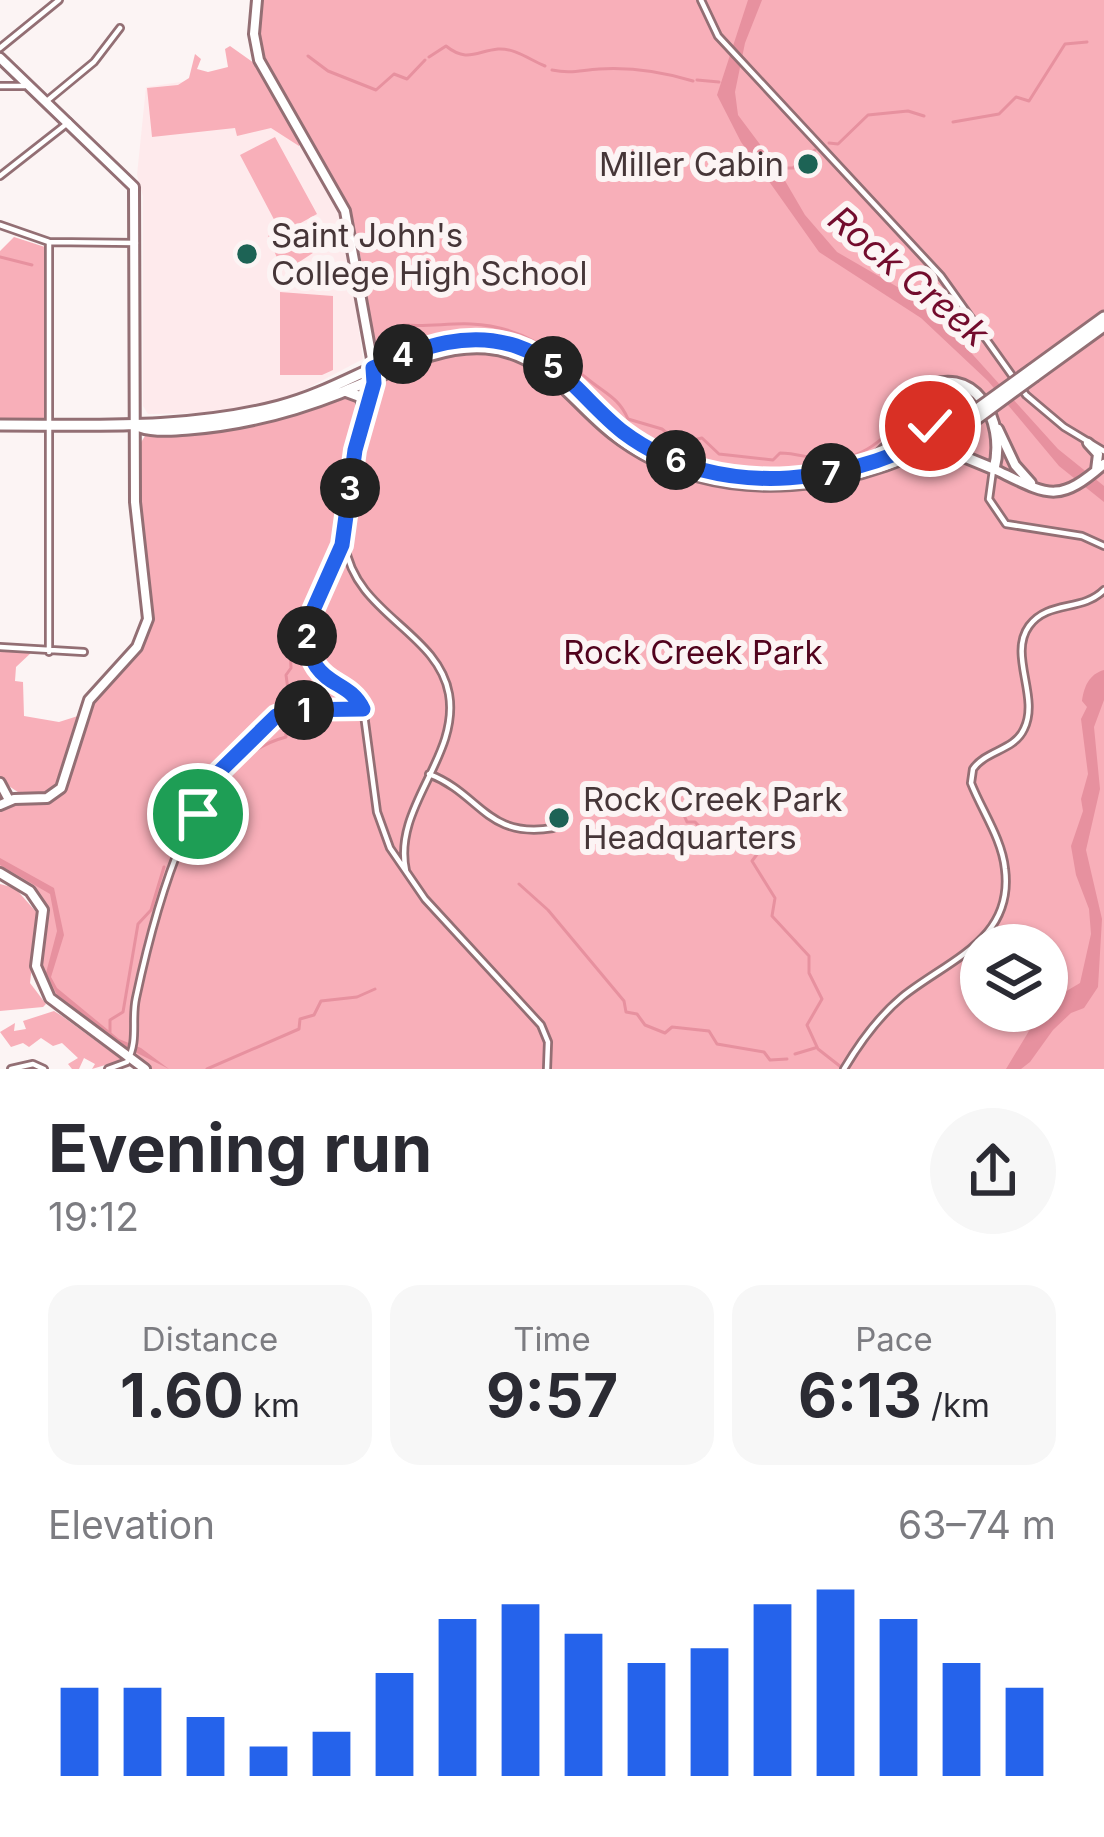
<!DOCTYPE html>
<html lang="en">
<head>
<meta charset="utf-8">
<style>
  :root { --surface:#fff; --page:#f7f7f7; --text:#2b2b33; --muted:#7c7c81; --accent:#2563eb }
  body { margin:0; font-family:Inter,sans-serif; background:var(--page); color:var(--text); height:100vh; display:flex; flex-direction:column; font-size:45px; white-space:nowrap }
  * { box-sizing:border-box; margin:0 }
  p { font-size:39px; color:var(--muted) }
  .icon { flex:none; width:66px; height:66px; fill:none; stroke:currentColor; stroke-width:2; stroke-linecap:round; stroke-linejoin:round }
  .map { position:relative; height:1069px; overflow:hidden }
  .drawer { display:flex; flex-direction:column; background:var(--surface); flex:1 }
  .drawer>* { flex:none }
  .buttons { position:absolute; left:960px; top:924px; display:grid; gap:24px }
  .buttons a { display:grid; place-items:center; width:108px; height:108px; border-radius:50%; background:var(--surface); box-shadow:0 3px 9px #0004; font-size:60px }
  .pin { position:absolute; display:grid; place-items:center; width:102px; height:102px; color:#fff; margin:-51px; border:6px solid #fff; border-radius:50%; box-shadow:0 3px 12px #0007 }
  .km { position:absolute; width:60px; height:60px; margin:-30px; border-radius:50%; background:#222; color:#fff; font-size:33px; line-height:60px; text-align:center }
  .round { display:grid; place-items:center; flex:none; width:126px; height:126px; border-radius:63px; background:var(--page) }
  .head { display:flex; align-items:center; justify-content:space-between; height:204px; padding:0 48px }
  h1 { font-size:66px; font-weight:700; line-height:90px }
  .stats { display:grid; grid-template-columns:repeat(3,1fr); gap:18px; height:204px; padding:12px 48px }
  .stats div { display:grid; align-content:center; border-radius:30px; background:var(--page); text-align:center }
  .stats b { font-size:60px; font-weight:700 }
  .stats small { font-size:33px; font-weight:400 }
  .stats p { font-size:33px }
  .chart { height:336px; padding:24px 48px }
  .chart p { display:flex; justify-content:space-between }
  .chart svg { width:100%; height:216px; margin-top:12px; stroke:var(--accent); stroke-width:6 }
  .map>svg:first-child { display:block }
</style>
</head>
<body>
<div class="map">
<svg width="1104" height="1069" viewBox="0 0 1104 1069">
  <rect width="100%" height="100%" fill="#fcf4f4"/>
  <path fill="#feeaec" d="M258 71 343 216 363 359 289 398 209 413 148 414 143 406V196L137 175 146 87Z"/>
  <path fill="#f8afb9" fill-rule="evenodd" d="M260 0H1104V1069H150C117 1047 36 1005 38 959 39 943 47 930 47 913L38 897 0 870V811L14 802H50L64 792 90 706 133 661 149 630 152 603 139 514 140 444 145 436C230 443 305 405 384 382 368 326 367 264 348 209 320 132 250 90 260 0ZM981 945H1047V1011H981Z
    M230 46 254 63 300 139 299 146 271 128 237 136 235 128 152 137 147 88 178 85 189 78 195 54 201 59 197 69 208 72 228 67 225 49Z
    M275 137 317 214 297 225 305 226 322 247 287 270H282L268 236 279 229 240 155Z
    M14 237 45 247V419H0V251Z
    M280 292 333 296V370L322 375H280Z
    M0 646 33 651 16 667 15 681 23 682 24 716 59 722 81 715 57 791C32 802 19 796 0 778Z
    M0 884 15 888 38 914 30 983 46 1004 43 1007 0 1011Z
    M54 1011 62 1016 122 1060 92 1069 95 1064 84 1058 79 1069H72L68 1064 78 1058 62 1043 53 1046 41 1038 29 1047 23 1043 11 1047 0 1032 15 1023 14 1031 26 1029 23 1021Z"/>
  <path fill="#e7919f" d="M748 0H762L745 43 735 92 738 115 777 167 805 215 837 252 901 289 955 335 1058 449 1104 486V502L1059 466 988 381 921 318 819 252 741 142 717 95Z
    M1104 670V700L1094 727 1100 789 1086 850 1102 919 1098 987 1084 1008 1071 1013 1053 1030 1030 1062 1021 1069H1006L1041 1011H1047L1048 1002 1080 983 1091 934 1089 909 1076 875 1071 846 1083 811 1081 799 1088 774 1081 719 1087 707 1082 701C1084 687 1089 674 1104 670Z
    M0 858 54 888 64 935 51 977 57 988 119 1039 141 1048 169 1069 119 1044 57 995 46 973 57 931 50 894 0 865Z"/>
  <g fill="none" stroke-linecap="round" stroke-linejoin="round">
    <path stroke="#e7919f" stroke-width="3" d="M308 56 328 71 376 90 394 74 407 79 425 60
      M429 57 446 46C467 63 477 51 498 49 515 48 530 60 545 66
      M552 70C571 74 581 70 599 69 630 67 663 72 693 81
      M697 80 719 82
      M953 122 999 114 1016 97 1029 101 1065 44 1087 42
      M829 143 838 144 868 115 908 111 924 116
      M775 168H793L815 150
      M0 257 32 265
      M404 325C427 327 449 323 471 324 521 326 551 350 589 380 606 394 619 398 628 419L662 429 679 443 702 438 719 454 773 460 780 453C800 453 819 462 838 459 871 455 899 428 908 398
      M290 647 291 668 286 675 290 704
      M679 804 687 822H695C710 840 729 839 751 842L758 853 752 861 775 898 772 916 809 956V973L822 999 807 1025 818 1049 841 1067
      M182 846C214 799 229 752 286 737L285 719
      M519 884 548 910 624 1001 626 1012 637 1014 645 1025 665 1033 672 1027 709 1031 717 1044 764 1052 770 1060 787 1059
      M110 1032V1020L123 1012 138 924 151 910 164 867
      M795 1054 815 1048
      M207 1069 299 1029 300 1019 314 1015 321 1001 357 997 375 989"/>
    <defs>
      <path id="street" d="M701 0 718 36 941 276 1026 395 1064 427 1104 451
        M0 48 59 0
        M0 86H25
        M48 100 94 62 120 28
        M0 176 69 122
        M0 225 49 242 136 243
        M993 470 989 499 1006 524 1082 536 1104 546
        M345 533C333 582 287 622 320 673 331 690 352 689 363 707L377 812 390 848 425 899 541 1025 548 1042 547 1069
        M345 533 357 441 375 380
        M345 545C355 614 438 632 449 694 460 757 392 807 406 871
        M0 647 84 652
        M49 652V242
        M429 774C481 794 486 839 553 828
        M11 1069 33 1064 44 1069
        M108 1069 127 1062C139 1040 131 1021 136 998 156 904 192 765 281 714L363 709
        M844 1069C860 1042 878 1017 902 997 948 960 1014 940 1005 869 1002 839 982 811 971 783L973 769C986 750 1014 751 1024 729 1040 697 1008 655 1029 626 1048 600 1082 612 1104 590"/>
      <path id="secondary" d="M257 0 254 34 259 60 345 211 374 370
        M0 58 134 187 135 502 148 619 137 647 89 700 61 788 47 798 14 799 0 805
        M998 429 1015 465 1031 483
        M1088 443 1098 454 1096 470
        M994 469C1048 495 1057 505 1104 464
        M0 783 9 800
        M0 873 30 891 43 910 36 966 50 998 145 1069"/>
      <path id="primary" d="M1031 370 1104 317
        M1035 376 1104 326
        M345 391 361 397 365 411
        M922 394C912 414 926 430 947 426
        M0 425C93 425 188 430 279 406 350 388 409 336 484 340 546 344 574 393 618 427 718 507 867 485 966 417
        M135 425C151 433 172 430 189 429 241 425 292 412 340 393 388 375 433 344 486 348 545 353 570 400 612 433 716 515 867 492 971 423
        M874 460 901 434 919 391C974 359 1007 421 994 469L960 455 926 454"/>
    </defs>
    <use href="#street" stroke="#936f74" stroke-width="10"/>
    <use href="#secondary" stroke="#936f74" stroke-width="14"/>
    <use href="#primary" stroke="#936f74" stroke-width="15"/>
    <use href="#street" stroke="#fff" stroke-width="4.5"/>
    <use href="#secondary" stroke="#fff" stroke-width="8"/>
    <use href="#primary" stroke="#fff" stroke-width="9"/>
    <defs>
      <path id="primary-bridge" d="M966 417 1031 370
        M971 423 1035 376"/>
    </defs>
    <use href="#primary-bridge" stroke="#936f74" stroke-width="15" stroke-linecap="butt"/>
    <use href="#primary-bridge" stroke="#fff" stroke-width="9"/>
  </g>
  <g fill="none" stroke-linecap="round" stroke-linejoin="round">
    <defs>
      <path id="route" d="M198 814 215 776 276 716 292 710 363 709C346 674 309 692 306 626L342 545 355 450 374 383 373 368C420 349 464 329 516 346 561 361 587 404 623 432 720 505 859 484 955 424L930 426"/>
    </defs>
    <use href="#route" stroke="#fff" stroke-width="24"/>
    <use href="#route" stroke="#2563eb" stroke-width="15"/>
  </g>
  <g fill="#1d6355" stroke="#fcf4f4" stroke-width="4.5">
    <circle cx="808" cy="164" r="12"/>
    <circle cx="247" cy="254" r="12"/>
    <circle cx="559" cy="818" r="12"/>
  </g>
  <g text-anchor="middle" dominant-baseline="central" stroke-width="12" stroke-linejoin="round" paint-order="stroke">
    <g font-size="33" fill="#463638" stroke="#fcf4f4" text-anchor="start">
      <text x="784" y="164" text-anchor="end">Miller Cabin</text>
      <text x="271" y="235">Saint John's<tspan x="271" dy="38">College High School</tspan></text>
      <text x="583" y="799">Rock Creek Park<tspan x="583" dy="38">Headquarters</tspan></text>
    </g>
    <g font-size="33" fill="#51031d" stroke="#fcf4f4">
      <text x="693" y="652">Rock Creek Park</text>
    </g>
    <g font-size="36" font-style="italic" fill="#730c2d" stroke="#fcf4f4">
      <text transform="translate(909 276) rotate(40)">Rock Creek</text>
    </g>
  </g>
</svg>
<div class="buttons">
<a><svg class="icon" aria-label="layers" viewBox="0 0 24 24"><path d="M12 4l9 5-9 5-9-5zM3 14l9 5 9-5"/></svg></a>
</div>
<div class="pin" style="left:198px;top:814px;background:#1e9e55"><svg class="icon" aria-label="arrive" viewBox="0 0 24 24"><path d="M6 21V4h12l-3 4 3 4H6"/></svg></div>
<div class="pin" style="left:930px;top:426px;background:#d93025"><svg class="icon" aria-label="check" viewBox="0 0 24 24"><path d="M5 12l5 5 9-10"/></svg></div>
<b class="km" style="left:304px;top:710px">1</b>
<b class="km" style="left:307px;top:636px">2</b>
<b class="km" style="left:350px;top:488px">3</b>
<b class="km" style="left:403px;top:354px">4</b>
<b class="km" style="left:553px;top:366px">5</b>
<b class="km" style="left:676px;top:460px">6</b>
<b class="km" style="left:831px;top:473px">7</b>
</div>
<section class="drawer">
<div class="head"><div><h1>Evening run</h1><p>19:12</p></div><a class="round"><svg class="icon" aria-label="share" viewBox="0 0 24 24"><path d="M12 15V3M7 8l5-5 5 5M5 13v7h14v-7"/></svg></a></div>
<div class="stats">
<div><p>Distance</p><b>1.60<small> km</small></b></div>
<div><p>Time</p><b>9:57</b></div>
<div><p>Pace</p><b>6:13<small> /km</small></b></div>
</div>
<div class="chart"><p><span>Elevation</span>63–74 m</p>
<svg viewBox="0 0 160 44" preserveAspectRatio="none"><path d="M5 44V26M15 44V26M25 44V32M35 44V38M45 44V35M55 44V23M65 44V12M75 44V9M85 44V15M95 44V21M105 44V18M115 44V9M125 44V6M135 44V12M145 44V21M155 44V26"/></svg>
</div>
</section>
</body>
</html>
